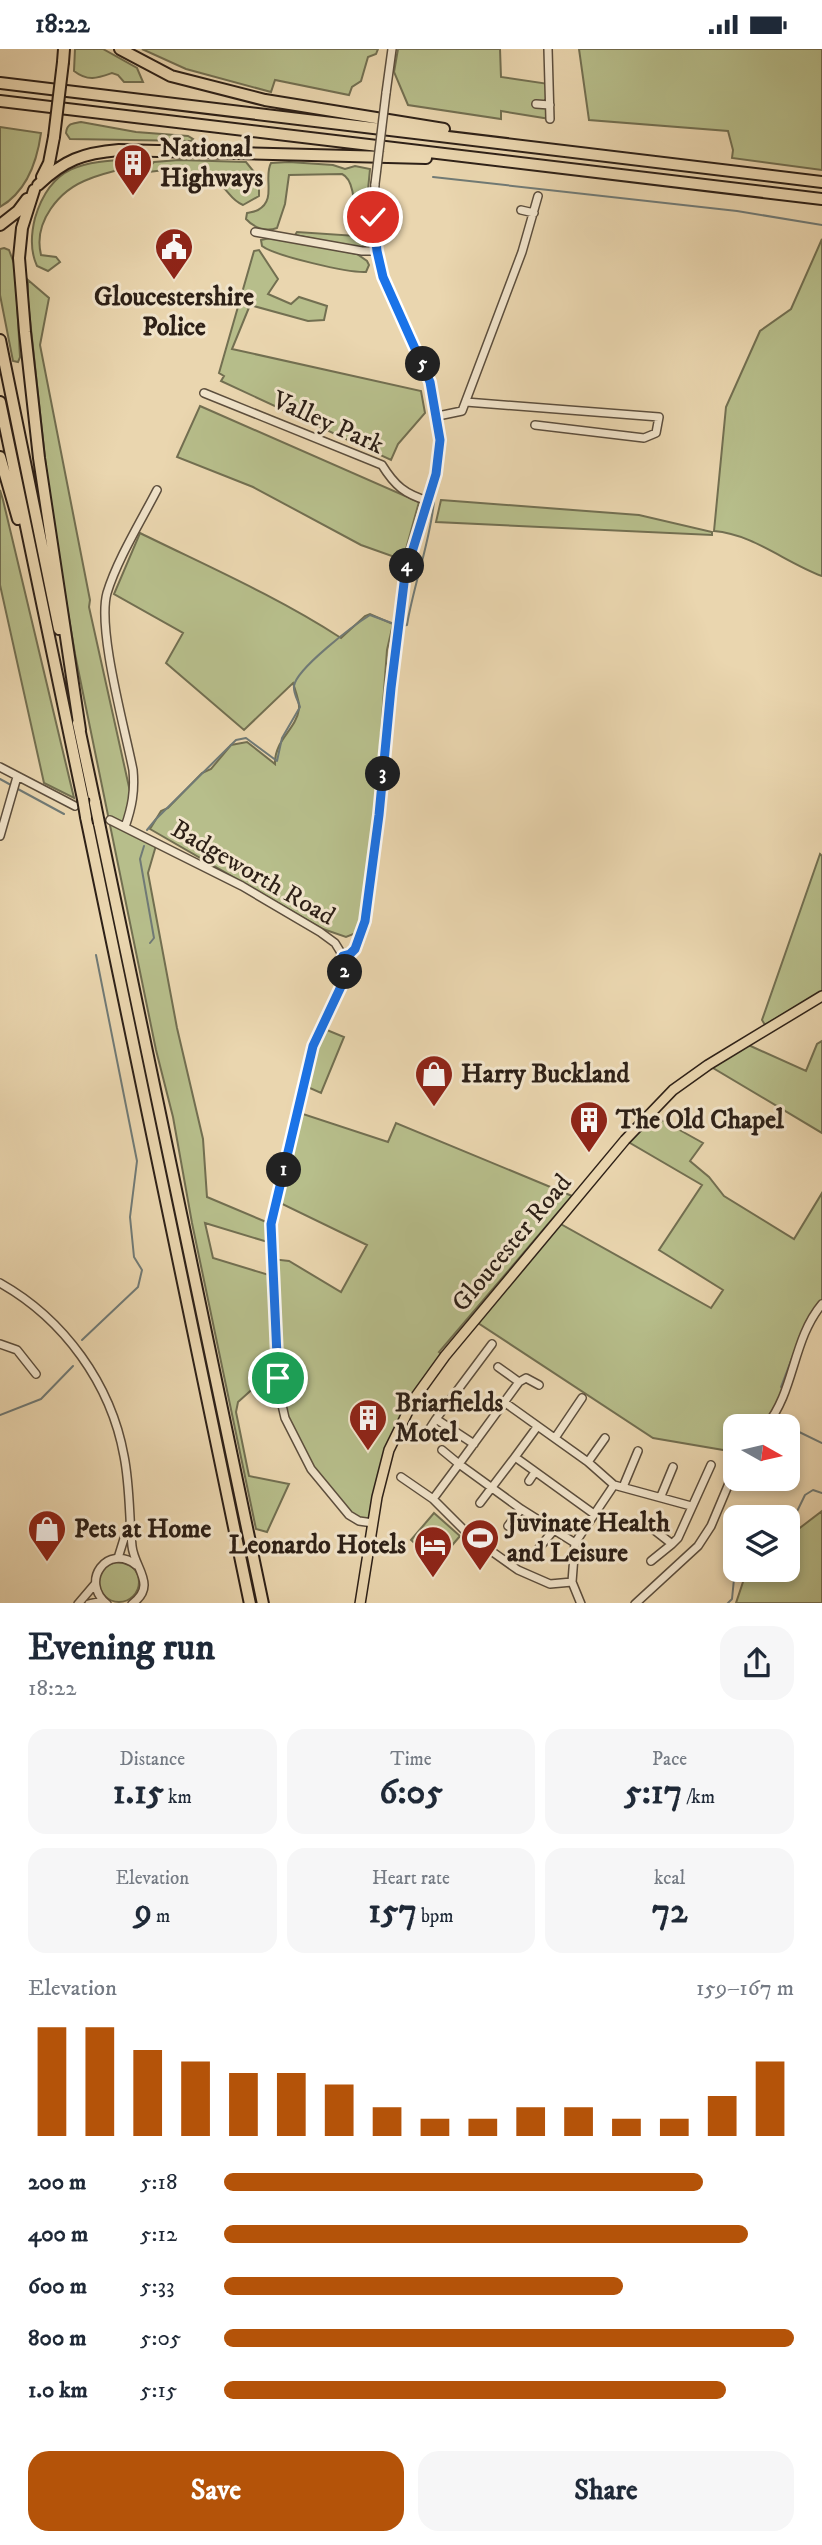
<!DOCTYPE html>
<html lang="en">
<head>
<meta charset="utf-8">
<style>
  :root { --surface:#fff; --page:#f6f6f7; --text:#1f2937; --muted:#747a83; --accent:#b45309 }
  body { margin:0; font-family:"IM FELL DW Pica",serif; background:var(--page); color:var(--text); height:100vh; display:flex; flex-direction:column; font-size:26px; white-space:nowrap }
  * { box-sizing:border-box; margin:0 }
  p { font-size:23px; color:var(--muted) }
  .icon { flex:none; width:38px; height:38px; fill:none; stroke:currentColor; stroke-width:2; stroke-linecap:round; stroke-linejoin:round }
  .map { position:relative; height:1554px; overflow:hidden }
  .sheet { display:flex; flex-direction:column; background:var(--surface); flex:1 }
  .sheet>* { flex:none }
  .needle { width:46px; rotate:98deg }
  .fabs { position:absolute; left:723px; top:1365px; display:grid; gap:14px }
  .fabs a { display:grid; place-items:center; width:77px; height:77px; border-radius:14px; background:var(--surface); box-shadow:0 4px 10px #0003; font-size:35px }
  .pin { position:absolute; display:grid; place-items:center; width:60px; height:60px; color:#fff; margin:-30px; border:4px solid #fff; border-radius:50%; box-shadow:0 2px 7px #0007 }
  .km { position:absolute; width:35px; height:35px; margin:-18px; border-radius:50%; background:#222; color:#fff; font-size:19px; line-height:35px; text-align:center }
  .round { display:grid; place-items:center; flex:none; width:74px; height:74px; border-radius:21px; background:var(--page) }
  .summary { display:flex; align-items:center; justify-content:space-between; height:119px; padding:0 28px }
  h1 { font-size:38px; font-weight:800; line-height:52px }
  .metrics { display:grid; grid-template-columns:repeat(3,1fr); gap:10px; height:119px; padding:7px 28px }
  .metrics div { display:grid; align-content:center; border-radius:18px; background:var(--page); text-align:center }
  .metrics b { font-size:35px; font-weight:800 }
  .metrics small { font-size:19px; font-weight:400 }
  .metrics p { font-size:19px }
  .chart { height:196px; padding:14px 28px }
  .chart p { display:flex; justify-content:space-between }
  .chart svg { width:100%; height:126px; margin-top:7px; stroke:var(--accent); stroke-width:6 }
  .button { display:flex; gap:14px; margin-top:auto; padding:14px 28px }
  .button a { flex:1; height:80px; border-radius:21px; background:var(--accent); color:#fff; font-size:28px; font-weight:800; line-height:80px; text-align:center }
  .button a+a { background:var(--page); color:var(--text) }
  ul { padding:0 28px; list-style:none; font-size:23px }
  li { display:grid; grid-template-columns:112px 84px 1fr; align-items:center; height:52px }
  li i { height:18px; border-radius:9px; background:var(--accent) }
  .status { display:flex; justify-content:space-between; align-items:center; height:49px; padding:0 35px; background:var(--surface); direction:ltr }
  .status svg { height:19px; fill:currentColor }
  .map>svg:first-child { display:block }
</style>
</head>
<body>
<div class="status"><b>18:22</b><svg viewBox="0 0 49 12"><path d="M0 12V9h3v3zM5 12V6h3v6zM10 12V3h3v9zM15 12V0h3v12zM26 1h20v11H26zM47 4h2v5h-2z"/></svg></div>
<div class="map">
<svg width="822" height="1555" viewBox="0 0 822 1555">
  <rect width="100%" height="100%" fill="#ead6af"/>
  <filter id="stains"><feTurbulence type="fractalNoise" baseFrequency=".00286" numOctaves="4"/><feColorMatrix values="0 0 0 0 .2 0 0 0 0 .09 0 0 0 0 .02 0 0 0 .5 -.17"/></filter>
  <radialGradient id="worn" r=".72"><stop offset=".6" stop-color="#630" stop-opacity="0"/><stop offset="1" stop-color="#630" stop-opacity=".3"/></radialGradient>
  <path fill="#b7be8b" stroke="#726f51" stroke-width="2" d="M75 0H103L137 19 143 33H124L118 26 112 24C98 29 88 33 74 22Z
    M142 0H378L376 5 368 8 361 32 352 38 349 46 275 31 271 43 186 20Z
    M398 0H500L501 28 549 35 550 70 501 62V70L408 56 394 23Z
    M579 0H822V121L732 109 733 101 728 82 589 71Z
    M81 73 136 83 188 87 193 90 191 92 70 90 66 84C67 74 72 75 81 73Z
    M0 78 41 84C37 113 26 143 0 158Z
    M133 110 142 115C124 120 105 123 89 130 59 141 33 173 41 206L56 208 60 213 48 222 37 217C30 202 31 185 35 169 51 115 83 113 133 110Z
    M179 111 246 113 259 129V147L243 156C233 152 230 145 223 138 202 121 173 119 148 123V119L154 113Z
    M289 113 333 116 345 120 355 117 370 120 367 151 369 188 362 198H354L295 186 297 183 356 187C353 171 358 132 342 125L289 126 285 155 277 179C266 183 254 179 246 170L247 164C250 163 254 163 258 161 277 151 263 128 271 114Z
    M275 188 357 205 367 212 369 216 366 223C349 224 275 207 262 197L261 191Z
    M822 190V527C786 514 753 485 714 482L726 358 760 282 791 260Z
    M4 199 9 201 15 217 20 308 18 313 13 312 0 246V200Z
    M259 201 278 230 268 245 291 255 299 248 327 257 324 271 308 272 250 256 232 300 421 342 425 364 398 395 391 411 221 332 224 327 219 324 254 202Z
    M28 231 49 249 40 296 90 551 89 558 133 756 125 778 157 793 148 824 177 979 203 1090 207 1148 271 1175V1194L205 1174 213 1209 272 1227V1210L289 1212 341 1243 367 1196 276 1152 297 1063 388 1093 396 1074 572 1147 439 1303 445 1307 401 1372 373 1474 359 1472 311 1420 285 1369 276 1319 238 1353 236 1363 249 1427 289 1435 267 1483 256 1480 192 1174 173 1068 156 1001 75 605 50 456 28 252Z
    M200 357 419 453 403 511 361 496 253 438 177 408Z
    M0 441 3 451 74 749 44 734 0 536Z
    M441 451 639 466 712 483V486L436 473Z
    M140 484C207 517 278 548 341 589L365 567 370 565 393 575 387 601 375 766 359 879 356 884 346 888 323 880 150 780 161 762 168 759 202 724 211 720 231 696 247 693 275 715C274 691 296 681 299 660 300 653 295 641 293 634L244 681 166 614 183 584 114 545Z
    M820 805 822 807V942L765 976 762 971Z
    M322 979 344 988 321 1044 303 1036Z
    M822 992V1084L708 1016 744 994 806 1022 817 995Z
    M649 1064 703 1094 690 1112 709 1128 724 1147 794 1190 822 1144V1255L815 1263 781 1354 766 1377H735V1403L653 1389 475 1272 557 1173 711 1259 723 1241 659 1201 702 1136 625 1091Z
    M822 1462V1554H736L747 1521H788V1488Z
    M434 1464 460 1487 437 1514 411 1491Z
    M99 1533a20 20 0 1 1 40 0a20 20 0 1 1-40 0Z"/>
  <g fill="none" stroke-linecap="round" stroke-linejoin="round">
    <path stroke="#707a76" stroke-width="2" d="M433 128 737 162 822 176
      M402 577 407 576C414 534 430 494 434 452
      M0 730 11 736
      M16 739 64 765
      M147 781 156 770 236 691 246 689 277 712 282 689 300 658C298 651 293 644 294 637 296 620 354 576 370 566L397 576
      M144 797 140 810 154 889 150 894
      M812 1263 822 1251
      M82 1291 138 1238 142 1221 134 1208 130 1168 137 1112 96 906
      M781 1338 803 1280
      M0 1366 41 1350 73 1317
      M788 1381 793 1380 822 1394
      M788 1481 805 1446 813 1441 822 1444
      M727 1555 732 1550 735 1520"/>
    <defs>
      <path id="minor" d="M548 0 550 70
        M386 44 392 0
        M536 55 550 56
        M521 161 534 164
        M255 183 362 202H377
        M204 344 382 416C395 437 405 445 428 452
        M466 353 659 368 656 384 644 389 535 376
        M438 367 462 362 522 203 538 147
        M0 718 75 757
        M110 771 242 837 320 883 335 894 343 907 345 915V929L313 997 271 1175 276 1305 279 1343 285 1369 311 1420 349 1466 359 1472 373 1474
        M125 778C132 758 135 742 133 721 125 680 97 580 107 544 117 511 141 472 157 441
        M0 787 17 728
        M343 907 350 905 355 900 365 872 379 766 391 639 405 526 436 425 440 391 430 333 383 228 377 202 373 168 375 135
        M0 1234C64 1270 111 1335 124 1407 130 1437 129 1467 132 1497 134 1519 158 1536 132 1555
        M0 1295 17 1301 36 1325
        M498 1318 519 1333
        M539 1336 526 1329 519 1333 459 1415 521 1460 575 1494 572 1533 581 1555
        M504 1353 588 1413 614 1436 575 1494
        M766 1377C795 1342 792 1291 822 1255
        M537 1378 515 1408 594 1465
        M425 1387 436 1370
        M555 1389 582 1349
        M474 1395 436 1370 492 1295
        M588 1413 605 1389
        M401 1428 433 1450 470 1487 518 1521 550 1535 572 1533
        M529 1432 535 1423
        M614 1436 691 1457
        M623 1438 638 1402
        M661 1447 673 1418
        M433 1450 459 1415 442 1401
        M480 1454 515 1408
        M644 1473 672 1495 678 1489 711 1416
        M508 1477 521 1460
        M539 1499 553 1482
        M118 1509 127 1480
        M651 1512 672 1495
        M78 1555 95 1535
        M89 1555 103 1552
        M107 1555C79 1532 108 1494 136 1516
        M635 1555 698 1497 711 1477 735 1420"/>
      <path id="major" d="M360 1555 377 1448 389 1401 414 1350 445 1307 625 1091 673 1041 708 1016 822 947"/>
      <path id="highway" d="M120 0 171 27 265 51 444 80
        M63 13 64 0
        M0 34 822 133
        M0 52 822 150
        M42 128 49 114 54 88
        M38 136C64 111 83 104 119 101L426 109
        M34 141 22 179 19 209 25 283 39 409 80 681
        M0 176 18 162 27 150
        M0 291 59 580
        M0 353 83 750
        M0 408 18 470
        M78 674 95 754
        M86 768 250 1555
        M99 774 263 1555"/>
    </defs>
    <use href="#minor" stroke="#5c4e3d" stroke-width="10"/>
    <use href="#major" stroke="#2d2017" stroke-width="12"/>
    <use href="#highway" stroke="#2d2017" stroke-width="14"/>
    <use href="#minor" stroke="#f1e4cb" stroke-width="7"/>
    <use href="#major" stroke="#ead6af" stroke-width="9"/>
    <use href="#highway" stroke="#ead6af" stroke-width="10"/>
    <defs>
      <path id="minor-bridge" d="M375 135 386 44"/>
      <path id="highway-bridge" d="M54 88 63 13
        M83 750 86 768
        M95 754 99 774"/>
    </defs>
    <use href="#minor-bridge" stroke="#5c4e3d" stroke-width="10" stroke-linecap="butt"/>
    <use href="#highway-bridge" stroke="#2d2017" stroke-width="14" stroke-linecap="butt"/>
    <use href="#minor-bridge" stroke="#f1e4cb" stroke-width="7"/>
    <use href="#highway-bridge" stroke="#ead6af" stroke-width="10"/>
  </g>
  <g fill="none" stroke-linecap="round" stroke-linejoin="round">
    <defs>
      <path id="route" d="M278 1329 271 1175 313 997 345 929V915L343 907 350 905 355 900 365 872 379 766 391 639 405 526 436 425 440 391 430 333 383 228 377 202 373 168"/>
    </defs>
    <use href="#route" stroke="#fff" stroke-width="14"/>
    <use href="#route" stroke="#1a73e8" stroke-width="9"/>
  </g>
  <defs>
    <symbol id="building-pin" viewBox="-11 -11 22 30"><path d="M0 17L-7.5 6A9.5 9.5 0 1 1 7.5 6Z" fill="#8f2418" stroke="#f1e4cb"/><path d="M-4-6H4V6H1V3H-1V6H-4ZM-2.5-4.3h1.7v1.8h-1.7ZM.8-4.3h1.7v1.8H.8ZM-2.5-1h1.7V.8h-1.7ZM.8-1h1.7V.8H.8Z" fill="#fff"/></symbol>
    <symbol id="civic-pin" viewBox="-11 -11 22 30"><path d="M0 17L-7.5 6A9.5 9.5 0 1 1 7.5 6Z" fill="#8f2418" stroke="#f1e4cb"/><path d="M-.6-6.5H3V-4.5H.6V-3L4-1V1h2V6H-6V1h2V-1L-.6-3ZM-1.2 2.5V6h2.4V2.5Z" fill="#fff"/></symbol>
    <symbol id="shop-pin" viewBox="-11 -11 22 30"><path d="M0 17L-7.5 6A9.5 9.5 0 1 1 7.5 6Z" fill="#8f2418" stroke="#f1e4cb"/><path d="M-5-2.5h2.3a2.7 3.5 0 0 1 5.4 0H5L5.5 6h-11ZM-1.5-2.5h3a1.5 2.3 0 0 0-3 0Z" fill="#fff"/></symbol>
    <symbol id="stadium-pin" viewBox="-11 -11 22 30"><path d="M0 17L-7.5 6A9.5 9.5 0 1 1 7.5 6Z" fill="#8f2418" stroke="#f1e4cb"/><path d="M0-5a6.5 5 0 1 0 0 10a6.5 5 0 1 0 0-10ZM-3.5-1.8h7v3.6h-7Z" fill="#fff"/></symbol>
    <symbol id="hotel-pin" viewBox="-11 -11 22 30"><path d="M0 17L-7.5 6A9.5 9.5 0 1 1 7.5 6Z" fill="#8f2418" stroke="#f1e4cb"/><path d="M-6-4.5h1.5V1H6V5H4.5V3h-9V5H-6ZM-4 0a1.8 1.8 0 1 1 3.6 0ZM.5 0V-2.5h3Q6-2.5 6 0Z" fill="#fff"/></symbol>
  </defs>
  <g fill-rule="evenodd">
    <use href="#building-pin" x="111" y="92" width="44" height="60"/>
    <use href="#civic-pin" x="152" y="176" width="44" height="60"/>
    <use href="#shop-pin" x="412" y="1003" width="44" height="60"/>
    <use href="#building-pin" x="567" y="1049" width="44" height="60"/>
    <use href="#building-pin" x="346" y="1347" width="44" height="60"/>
    <use href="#shop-pin" x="25" y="1458" width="44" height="60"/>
    <use href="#stadium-pin" x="458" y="1467" width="44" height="60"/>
    <use href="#hotel-pin" x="411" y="1474" width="44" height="60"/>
  </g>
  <g text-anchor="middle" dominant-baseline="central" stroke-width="6" stroke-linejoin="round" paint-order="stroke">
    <g font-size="26" font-weight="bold" fill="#2d2017" stroke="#f1e4cb" text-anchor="start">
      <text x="160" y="99">National<tspan x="160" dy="30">Highways</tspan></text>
      <text x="174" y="248" text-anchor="middle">Gloucestershire<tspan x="174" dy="30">Police</tspan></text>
      <text x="461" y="1025">Harry Buckland</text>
      <text x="616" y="1071">The Old Chapel</text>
      <text x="395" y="1354">Briarfields<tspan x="395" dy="30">Motel</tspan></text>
      <text x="507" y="1474">Juvinate Health<tspan x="507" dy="30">and Leisure</tspan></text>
      <text x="74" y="1480">Pets at Home</text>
      <text x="406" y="1496" text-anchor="end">Leonardo Hotels</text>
    </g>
    <g font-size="26" fill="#2d2017" stroke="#f1e4cb">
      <text transform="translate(328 374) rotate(24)">Valley Park</text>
      <text transform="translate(253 824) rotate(30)">Badgeworth Road</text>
      <text transform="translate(512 1194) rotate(-50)">Gloucester Road</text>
    </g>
  </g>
  <rect width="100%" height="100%" filter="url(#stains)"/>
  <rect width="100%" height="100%" fill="url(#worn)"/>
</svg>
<div class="fabs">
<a><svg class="needle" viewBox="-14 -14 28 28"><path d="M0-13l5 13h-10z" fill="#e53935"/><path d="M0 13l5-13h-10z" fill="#747a83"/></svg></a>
<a><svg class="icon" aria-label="layers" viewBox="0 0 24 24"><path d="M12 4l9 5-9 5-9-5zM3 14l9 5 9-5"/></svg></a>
</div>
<div class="pin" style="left:278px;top:1329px;background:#1e9e55"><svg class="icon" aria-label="arrive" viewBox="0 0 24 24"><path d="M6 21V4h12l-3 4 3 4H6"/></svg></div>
<div class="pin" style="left:373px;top:168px;background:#d93025"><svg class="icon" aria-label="check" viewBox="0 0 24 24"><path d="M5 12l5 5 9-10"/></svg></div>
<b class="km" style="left:284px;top:1121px">1</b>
<b class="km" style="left:345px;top:923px">2</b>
<b class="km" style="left:383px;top:725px">3</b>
<b class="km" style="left:407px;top:517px">4</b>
<b class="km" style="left:423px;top:315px">5</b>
</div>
<section class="sheet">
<div class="summary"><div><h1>Evening run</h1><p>18:22</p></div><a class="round"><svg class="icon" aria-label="share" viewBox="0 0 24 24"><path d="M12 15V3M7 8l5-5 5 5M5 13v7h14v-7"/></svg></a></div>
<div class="metrics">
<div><p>Distance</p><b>1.15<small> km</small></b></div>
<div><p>Time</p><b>6:05</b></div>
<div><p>Pace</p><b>5:17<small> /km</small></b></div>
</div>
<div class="metrics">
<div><p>Elevation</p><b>9<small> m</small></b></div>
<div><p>Heart rate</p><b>157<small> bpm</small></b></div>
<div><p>kcal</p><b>72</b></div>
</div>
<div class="chart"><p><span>Elevation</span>159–167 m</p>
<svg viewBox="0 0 160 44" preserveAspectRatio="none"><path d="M5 44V6M15 44V6M25 44V14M35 44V18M45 44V22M55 44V22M65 44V26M75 44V34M85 44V38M95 44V38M105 44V34M115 44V34M125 44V38M135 44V38M145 44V30M155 44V18"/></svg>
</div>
<ul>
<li><b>200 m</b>5:18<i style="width:84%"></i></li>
<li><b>400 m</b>5:12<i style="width:92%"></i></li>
<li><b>600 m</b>5:33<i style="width:70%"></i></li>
<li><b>800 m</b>5:05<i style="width:100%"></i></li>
<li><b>1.0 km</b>5:15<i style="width:88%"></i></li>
</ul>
<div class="button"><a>Save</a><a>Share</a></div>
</section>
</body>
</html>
